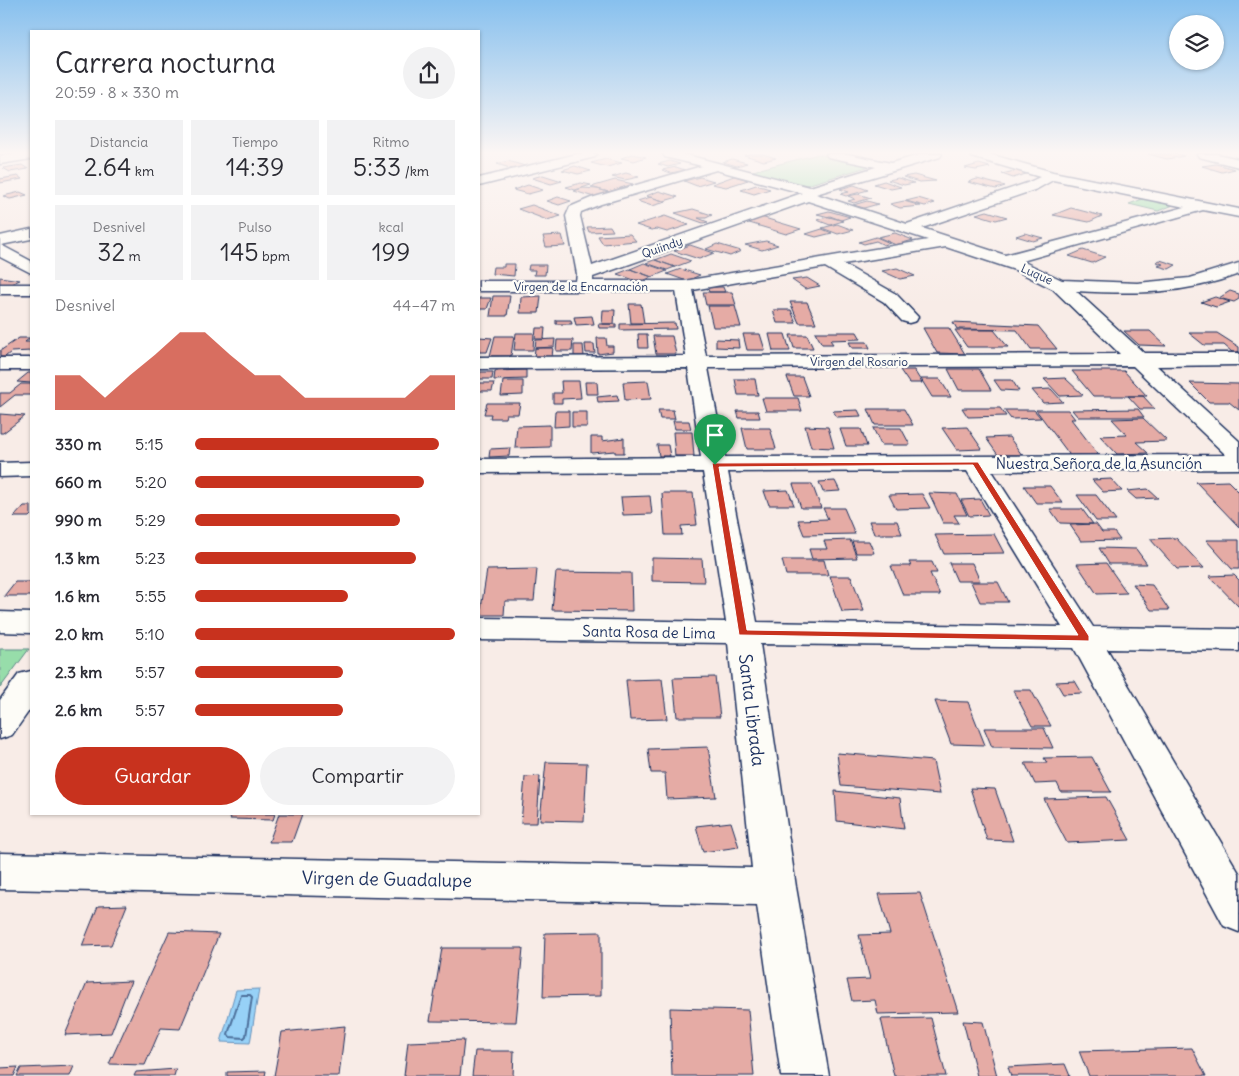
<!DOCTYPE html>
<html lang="es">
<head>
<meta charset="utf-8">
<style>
  :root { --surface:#fff; --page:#f2f2f3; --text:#2b2b33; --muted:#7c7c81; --accent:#c8321e }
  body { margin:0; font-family:Delius,sans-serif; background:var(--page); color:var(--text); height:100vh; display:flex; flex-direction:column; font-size:19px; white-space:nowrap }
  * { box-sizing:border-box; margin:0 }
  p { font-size:16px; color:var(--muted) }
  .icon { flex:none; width:28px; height:28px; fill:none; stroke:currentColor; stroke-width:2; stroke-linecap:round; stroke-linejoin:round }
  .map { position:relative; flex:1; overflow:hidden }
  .side { position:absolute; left:30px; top:30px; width:450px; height:785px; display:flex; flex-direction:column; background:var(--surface); border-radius:0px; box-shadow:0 1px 4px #0004 }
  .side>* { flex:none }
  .fabs { position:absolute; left:1169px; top:15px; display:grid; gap:10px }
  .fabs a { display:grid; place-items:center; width:55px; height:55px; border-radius:50%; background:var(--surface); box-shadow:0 1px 4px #0004; font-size:25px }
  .pin { position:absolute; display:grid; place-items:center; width:42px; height:42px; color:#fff; margin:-51px -21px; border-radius:50% 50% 50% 0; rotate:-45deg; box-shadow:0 0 5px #0007 }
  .pin .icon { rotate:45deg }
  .round { display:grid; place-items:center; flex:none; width:52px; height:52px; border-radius:26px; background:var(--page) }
  .overview { display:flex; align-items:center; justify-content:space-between; height:85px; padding:0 25px }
  h1 { font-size:28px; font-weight:600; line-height:38px }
  .stats { display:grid; grid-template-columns:repeat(3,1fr); gap:8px; height:85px; padding:5px 25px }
  .stats div { display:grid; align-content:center; border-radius:0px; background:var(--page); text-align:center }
  .stats b { font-size:25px; font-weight:600 }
  .stats small { font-size:14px; font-weight:400 }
  .stats p { font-size:14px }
  .chart { height:140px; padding:10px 25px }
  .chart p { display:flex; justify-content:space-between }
  .chart svg { width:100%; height:90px; margin-top:5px; fill:var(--accent); opacity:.7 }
  .cta { display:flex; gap:10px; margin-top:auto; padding:10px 25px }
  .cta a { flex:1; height:58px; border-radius:30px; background:var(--accent); color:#fff; font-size:20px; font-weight:600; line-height:58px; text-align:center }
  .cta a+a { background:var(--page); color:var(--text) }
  ul { padding:0 25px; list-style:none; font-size:16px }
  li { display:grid; grid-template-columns:80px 60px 1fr; align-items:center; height:38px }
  li i { height:12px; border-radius:6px; background:var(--accent) }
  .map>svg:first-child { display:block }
</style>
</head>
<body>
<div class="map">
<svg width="1239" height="1076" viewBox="0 0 1239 1076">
  <rect width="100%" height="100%" fill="#f8ece7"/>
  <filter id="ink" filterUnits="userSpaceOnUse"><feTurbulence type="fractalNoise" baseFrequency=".02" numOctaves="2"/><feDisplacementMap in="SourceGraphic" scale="10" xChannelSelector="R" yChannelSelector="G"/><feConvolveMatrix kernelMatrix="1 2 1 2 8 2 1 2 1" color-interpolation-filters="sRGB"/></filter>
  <g filter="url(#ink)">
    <path fill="#97ddaa" stroke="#598684" d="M818 154 870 166 800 187 749 172Z
      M1148 197 1176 204 1158 211 1129 204Z
      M0 649H29L0 688Z"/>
    <path fill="#97d1f7" stroke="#6590ba" d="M259 989 250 1043 221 1042 236 990Z"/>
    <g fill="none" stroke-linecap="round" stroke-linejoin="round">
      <path stroke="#4d709b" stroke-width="2" d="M241 995H250L252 997 246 1036 244 1038 230 1037 228 1034Z"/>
    </g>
    <path fill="#e5aba5" stroke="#1b2f5e" d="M633 154 646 157 634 161 621 158Z
      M750 154H763L776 158 764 161 744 155Z
      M1148 154H1177L1184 156 1167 159Z
      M606 159 622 163 607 167 591 163Z
      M732 159 747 163 737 166 723 162Z
      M508 161 525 166 513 169 497 164Z
      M670 161 680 164 668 167 658 164Z
      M979 164 990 167 976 170 965 168Z
      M1216 164 1235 169 1222 172 1202 166Z
      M22 165 28 169 10 172 3 168Z
      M575 166 591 171 578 174 562 170Z
      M676 167 685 170 671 173 662 170Z
      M1018 170 1029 173 1013 178 1002 174Z
      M626 173 639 177 625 180 612 177Z
      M543 175 562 181 551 184 532 178Z
      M914 175 936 181 919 182 903 177Z
      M18 176 22 179 0 183V179Z
      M734 176 748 180 726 187 712 184Z
      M700 177 714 181 697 186 684 181Z
      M898 178 914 183 904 185 888 180Z
      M977 179 1005 186 996 189 968 182Z
      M615 180 633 184 608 192 591 187Z
      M884 181 901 187 891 189 874 184Z
      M581 183 591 185 575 190 566 187Z
      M528 185 543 190 528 194 513 190Z
      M756 185 770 189 754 194 741 190Z
      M854 185 868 190 846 196 840 194 849 192 840 189Z
      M583 188 597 189 609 192 594 197 574 191Z
      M659 191 678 197 664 201 646 196Z
      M20 192 27 195 10 199 3 196Z
      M858 194 871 198 854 203 848 201 855 199 848 196Z
      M558 197 571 201 559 205 547 201Z
      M651 197 666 202 652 206 637 201Z
      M918 198 935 203 925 206 906 201Z
      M867 201 878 204 864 208 853 205Z
      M904 201 921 206 900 208 890 204Z
      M532 205 561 216 547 220 518 209Z
      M1071 208 1102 216 1089 222 1053 215Z
      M693 209 712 215 706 218H698L708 222 703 223 675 213Z
      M829 211 850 217 841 220 817 214Z
      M987 211 1007 217 996 220 976 214Z
      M665 216 689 225 667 232 657 229 651 230 636 225Z
      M830 216 843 221 830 225 817 220Z
      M761 217 801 229 786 234 746 222Z
      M837 224 853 230 838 234 822 228Z
      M610 226 613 231 589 232 587 227Z
      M822 229 832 233 816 237 806 234Z
      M895 233 913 240 896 245 878 237Z
      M1025 233 1043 238 1033 241 1016 236Z
      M630 234 636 241 603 244 598 236Z
      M562 235 565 246 546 247 543 236Z
      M876 237 890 243 884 245 876 241 864 244 859 242Z
      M766 241 778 245 762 250 745 245Z
      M717 244 741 251 730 256 706 249Z
      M690 245 714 253 699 259 674 251Z
      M1083 250 1105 257 1092 263 1069 256Z
      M671 254 691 261 675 267 655 260Z
      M654 260H655L675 267 667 270 646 263Z
      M1160 260 1176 265 1169 269 1158 266 1163 264 1156 262Z
      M644 263 667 271 652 277 630 269Z
      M504 264H515L514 276 492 274 493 267H504Z
      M529 265H546L545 275H534L535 270H528Z
      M897 268 915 276 900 279 882 271Z
      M630 269 652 277 640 282 617 274Z
      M681 269 700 275 687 281 667 274Z
      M0 277 20 280 8 285H0Z
      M807 278 820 286 805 289 792 280Z
      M707 287H723L725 292H709Z
      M1230 291 1239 294V299L1234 302 1219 298Z
      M703 292H732L736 305H706Z
      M493 296H510L507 316H490Z
      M541 296 539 313H520L521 297Z
      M1215 297 1230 302 1216 307 1201 302Z
      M479 298H491L487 309H479Z
      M790 302H807L816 323H799Z
      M629 304H641L644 323H631Z
      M708 306H735L741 327H713Z
      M603 310H615L614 324H602Z
      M773 310H791L796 323H777Z
      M592 316 594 324 576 325 574 317Z
      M556 320H571L572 324H556Z
      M953 322 1038 326 1057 349H1031L1017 330 957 329Z
      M675 323 676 329 620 330V324Z
      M598 324H616V328H599Z
      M536 328H545L544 339H535Z
      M923 328H949L965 354 937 353Z
      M955 330H994L1008 347H967Z
      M1124 331H1150L1166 346 1139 345Z
      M815 332H857L861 339 830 340 833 344H822Z
      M516 333H534L533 350H514Z
      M1189 333H1217L1239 347V352H1232L1224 345H1204Z
      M638 334H647L648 348H639Z
      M743 334H760L765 350H747Z
      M769 334H785L790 351H773Z
      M790 335H807L813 348H794Z
      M495 336H514L511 356H490Z
      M653 336H672L676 354H656Z
      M479 337 492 338 487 352H479Z
      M19 338H30L25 342H31V351L11 352 5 357H0V351Z
      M597 338H606L607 346H613V352L598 354Z
      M555 339 554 347 535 348 536 340Z
      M716 339 738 340 739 348 716 347Z
      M557 340H573L572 351H556Z
      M849 342H867L870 348H852Z
      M585 344H594L595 353H586Z
      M574 345H583L584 356H574Z
      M535 348H553L552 357 534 358Z
      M948 369H979L991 390H959Z
      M526 370V379L494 380 495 371Z
      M900 370H914L922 383H909Z
      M1072 371H1124L1147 396H1093Z
      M480 372H493L492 379H479Z
      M28 373H31V383L17 382Z
      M787 377H802L809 396H794Z
      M1065 378 1083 395 1060 396 1044 379Z
      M735 379H755L758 395H738Z
      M921 379H940L951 397H932Z
      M994 380H1012L1019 391 1001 390Z
      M503 381H523V395L501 396Z
      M561 381H579L581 398 562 399V403H553V393H562Z
      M648 381 651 399 625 400 623 382Z
      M585 382H597L598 394H586Z
      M479 383H494L492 391H479Z
      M1190 383 1239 384V410L1229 402H1209Z
      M21 384H31V395H15L0 407V393H10Z
      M1051 389 1063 402 1043 403 1032 390Z
      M617 395 619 401 598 402 597 397Z
      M1128 396H1143L1155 409H1140Z
      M762 398H798L802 411H766Z
      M487 403H520L518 414H506L505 418H490L491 414H484Z
      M962 408H1000L1006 416 968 417Z
      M868 409H904L913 425H875Z
      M1138 409 1144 417H1078L1072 410Z
      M658 410H673L675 419H660Z
      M858 410 861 416 837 417 833 411Z
      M1004 410H1034L1041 418 1011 419Z
      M1036 410H1068L1075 419H1071L1101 458H1072Z
      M555 411H569V426L554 427Z
      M737 411H758L760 418H739Z
      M572 412H587V427H572Z
      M0 414 25 416 3 433H0Z
      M1143 418 1167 441 1136 442 1148 453 1117 454 1100 436 1127 435 1112 419Z
      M673 421H689L691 429H675Z
      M550 425V447L515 448 517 426Z
      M805 426 828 427 834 448 811 447Z
      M967 427 982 449 957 450 942 428Z
      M742 428H770L776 449H747Z
      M873 428H901L910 445H881Z
      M840 429H861L867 446H846Z
      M673 432H692L694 456H675Z
      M591 437H602V441L624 438V453H615V451L591 453Z
      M1009 437 1022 455H998L986 438Z
      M657 445H668L670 456H659Z
      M510 448 509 456 489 457 490 449Z
      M1111 479 1122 491 1103 492 1092 480Z
      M835 481 840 491 823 492 819 482Z
      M1228 481 1239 492V527L1196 482Z
      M793 484H812L821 508H801Z
      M1024 486H1050L1063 503H1036Z
      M1148 489 1158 498 1136 499 1127 491Z
      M788 490 794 505H769L764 491Z
      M662 493H693L697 525 681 526 682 535H665Z
      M929 493 957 494 967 515H954L959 523H943Z
      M922 494 930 508 896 509 889 495Z
      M1077 495H1096L1116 521H1096Z
      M650 496 652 514 623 515 621 497Z
      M980 499 989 515 969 516 961 500Z
      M24 506H31V515L29 517H14Z
      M823 508H844L855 534 804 535 798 520 828 519Z
      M1050 509H1082L1093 524 1060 523Z
      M869 521H897L902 534H874Z
      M1096 524 1102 532H1114L1120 540 1081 541 1070 525Z
      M994 534 1004 553 944 554 935 535Z
      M1176 538 1204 568 1177 569 1150 539Z
      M850 540 857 558 812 559 809 549H827L824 541Z
      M1206 540H1239V569H1232Z
      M852 541H869L874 553H856Z
      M1099 548 1136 549 1147 564H1109Z
      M652 558 702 559 704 582 652 581Z
      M782 560H824L828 575H786Z
      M909 562H932L937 573H930L940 595H903L891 566H911Z
      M949 563H972L980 581H957Z
      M1106 563 1127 593 1097 594 1077 564Z
      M537 569 534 601H505L504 615H480L487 570Z
      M556 572 631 573 632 611 552 610Z
      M1234 575 1239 580V607L1209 576Z
      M830 576H851L864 611 842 612Z
      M15 582H31V596H4Z
      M971 582H998L1008 602H980Z
      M1133 584 1152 585 1169 610H1151Z
      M715 677 720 717H677L673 678Z
      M662 679 667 719 630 720 626 680Z
      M1075 681 1082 693 1063 694 1056 682Z
      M1013 690H1031L1051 726H1032Z
      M935 701 968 702 985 745 951 744Z
      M984 728H1044L1053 748 992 747Z
      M708 747 716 797 667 799 665 773H651L648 749Z
      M837 753 933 761 940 794 841 786Z
      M1092 757 1111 792H1061L1057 783 1035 784 1025 763H1047L1044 758Z
      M546 762 587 763 584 821 540 820Z
      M540 776 537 823H521L525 777Z
      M970 788 995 789 1013 841 987 840Z
      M835 791 900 798 904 829 837 821Z
      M1106 797 1130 840 1067 843 1044 799Z
      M232 814H275L273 820 230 819Z
      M279 814H302L292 842H269Z
      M731 822 739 847 703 852 696 826Z
      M920 893 958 1012 878 1014 875 1000 852 1001 847 980 870 979 859 935 890 934 879 894Z
      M127 905 111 945 82 946 98 906Z
      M169 932 219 934 180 1029 161 1028 145 1065 109 1064Z
      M601 932V996L543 997 545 933Z
      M442 948H523L516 1022 430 1021Z
      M131 981 111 1033 65 1035 87 983Z
      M670 1008 748 1010 754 1076H672Z
      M931 1018 946 1076H894L881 1019Z
      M963 1021 983 1022 997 1076H977Z
      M345 1026 339 1076H274L282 1032Z
      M464 1040 460 1076H404L408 1042Z
      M1192 1048 1206 1076H1089L1079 1051Z
      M475 1051H514L513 1076H472Z
      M1065 1064 1070 1076H1011L1008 1067Z
      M74 1066 70 1076H17L21 1068Z
      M18 1067 14 1076H0V1068Z
      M176 1069 174 1076H134L136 1072Z
      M266 1071 265 1076H227V1072Z"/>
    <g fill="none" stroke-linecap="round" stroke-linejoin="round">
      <defs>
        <path id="minor" d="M15 154H31V159L0 164V156Z
          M577 154H597L595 157 479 186V178Z
          M663 154H683L810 187 876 167 828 157 826 154H848L891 163 923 154H942L940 157 816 194 907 224 1027 183 1040 177 972 157 970 154H989L1053 172 1239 209V217L1203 210 1022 261 1062 280 1137 283 1190 278 1239 263V274C1183 295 1134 294 1076 291L1144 353H1239V365L1157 366 1239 441V469L992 471 1093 627 1239 629V651L1107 649 1239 873V932L1224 926 1074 648 760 644 796 887 829 1076H781L757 905 0 889V853L752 868 728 643 479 640V618L726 622 703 472 479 473V459L701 457 688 368 479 369V357L686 356 676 291H479V281H576L577 274 566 216 570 207 591 198 702 166 665 157ZM716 170 802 193 592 266 580 216 581 212 601 204ZM1053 180 1185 207 1005 255 922 228 1037 189ZM808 201 928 240 684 281H593V277ZM946 247 1015 270 1053 289 1120 354 706 356 693 290 825 267 884 302 902 321 909 323 916 321 918 317 896 294 843 264ZM1133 366 1226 455 725 457 708 368ZM967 471 1062 627 757 622 728 472Z
          M1197 154H1217L1239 159V167L1199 157Z
          M31 229V239L1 245 31 261V273L0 257V236Z
          M0 284H31V294H0Z
          M0 358H31V370H0Z
          M31 462V476L0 477V463Z
          M0 612 31 613V633L0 632Z
          M31 671V708L12 735 0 739V700L19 674Z"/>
      </defs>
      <use href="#minor" stroke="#1b2f5e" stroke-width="3"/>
      <use href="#minor" fill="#fdfcf7" fill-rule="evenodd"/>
    </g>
  </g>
  <linearGradient id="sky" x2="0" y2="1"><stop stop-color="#87c0ee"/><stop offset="0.5" stop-color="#fcf6f4"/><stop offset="1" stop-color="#fcf6f4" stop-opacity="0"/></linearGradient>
  <rect width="1239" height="305" fill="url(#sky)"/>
  <path fill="#c8321e" stroke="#fff" fill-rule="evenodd" d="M978 462 1089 636V641L739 635 712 463ZM973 465 1078 635 747 630 719 467Z"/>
  <g text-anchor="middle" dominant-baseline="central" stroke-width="4.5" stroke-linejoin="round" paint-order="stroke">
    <g font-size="12" fill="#1b2f5e" stroke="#fdfcf7">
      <text transform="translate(662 247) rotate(-19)">Quiindy</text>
      <text transform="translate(1037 274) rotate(24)">Luque</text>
      <text x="581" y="286">Virgen de la Encarnación</text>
      <text x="859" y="361">Virgen del Rosario</text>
    </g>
    <g font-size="15" fill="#1b2f5e" stroke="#fdfcf7">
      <text x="1099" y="463">Nuestra Señora de la Asunción</text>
      <text transform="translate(649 632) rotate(1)">Santa Rosa de Lima</text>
    </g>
    <g font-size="18" fill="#1b2f5e" stroke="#fdfcf7">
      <text transform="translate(752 710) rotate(83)">Santa Librada</text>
      <text transform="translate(387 879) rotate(1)">Virgen de Guadalupe</text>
    </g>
  </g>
</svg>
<div class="fabs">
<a><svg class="icon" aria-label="layers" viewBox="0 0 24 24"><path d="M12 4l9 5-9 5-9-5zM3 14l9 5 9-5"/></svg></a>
</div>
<div class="pin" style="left:715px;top:465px;background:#1e9e55"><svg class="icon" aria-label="arrive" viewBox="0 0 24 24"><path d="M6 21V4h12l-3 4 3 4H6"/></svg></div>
<section class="side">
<div class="overview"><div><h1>Carrera nocturna</h1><p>20:59 · 8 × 330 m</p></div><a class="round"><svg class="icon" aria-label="share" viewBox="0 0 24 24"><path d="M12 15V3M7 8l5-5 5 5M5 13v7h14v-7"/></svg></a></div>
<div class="stats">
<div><p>Distancia</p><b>2.64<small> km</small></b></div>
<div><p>Tiempo</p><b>14:39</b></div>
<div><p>Ritmo</p><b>5:33<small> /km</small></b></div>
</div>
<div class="stats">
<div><p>Desnivel</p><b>32<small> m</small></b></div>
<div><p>Pulso</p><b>145<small> bpm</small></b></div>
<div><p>kcal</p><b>199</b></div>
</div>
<div class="chart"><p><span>Desnivel</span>44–47 m</p>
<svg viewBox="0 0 160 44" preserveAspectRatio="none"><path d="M0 44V27L10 27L20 38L30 27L40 17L50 6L60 6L70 17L80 27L90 27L100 38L110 38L120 38L130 38L140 38L150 27L160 27V44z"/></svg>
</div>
<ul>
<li><b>330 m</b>5:15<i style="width:94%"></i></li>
<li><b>660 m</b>5:20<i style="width:88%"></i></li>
<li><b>990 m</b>5:29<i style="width:79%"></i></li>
<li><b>1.3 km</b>5:23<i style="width:85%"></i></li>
<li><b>1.6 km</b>5:55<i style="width:59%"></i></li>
<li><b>2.0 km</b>5:10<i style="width:100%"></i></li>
<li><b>2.3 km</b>5:57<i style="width:57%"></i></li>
<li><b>2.6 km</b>5:57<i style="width:57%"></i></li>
</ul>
<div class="cta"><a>Guardar</a><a>Compartir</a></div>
</section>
</div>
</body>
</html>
